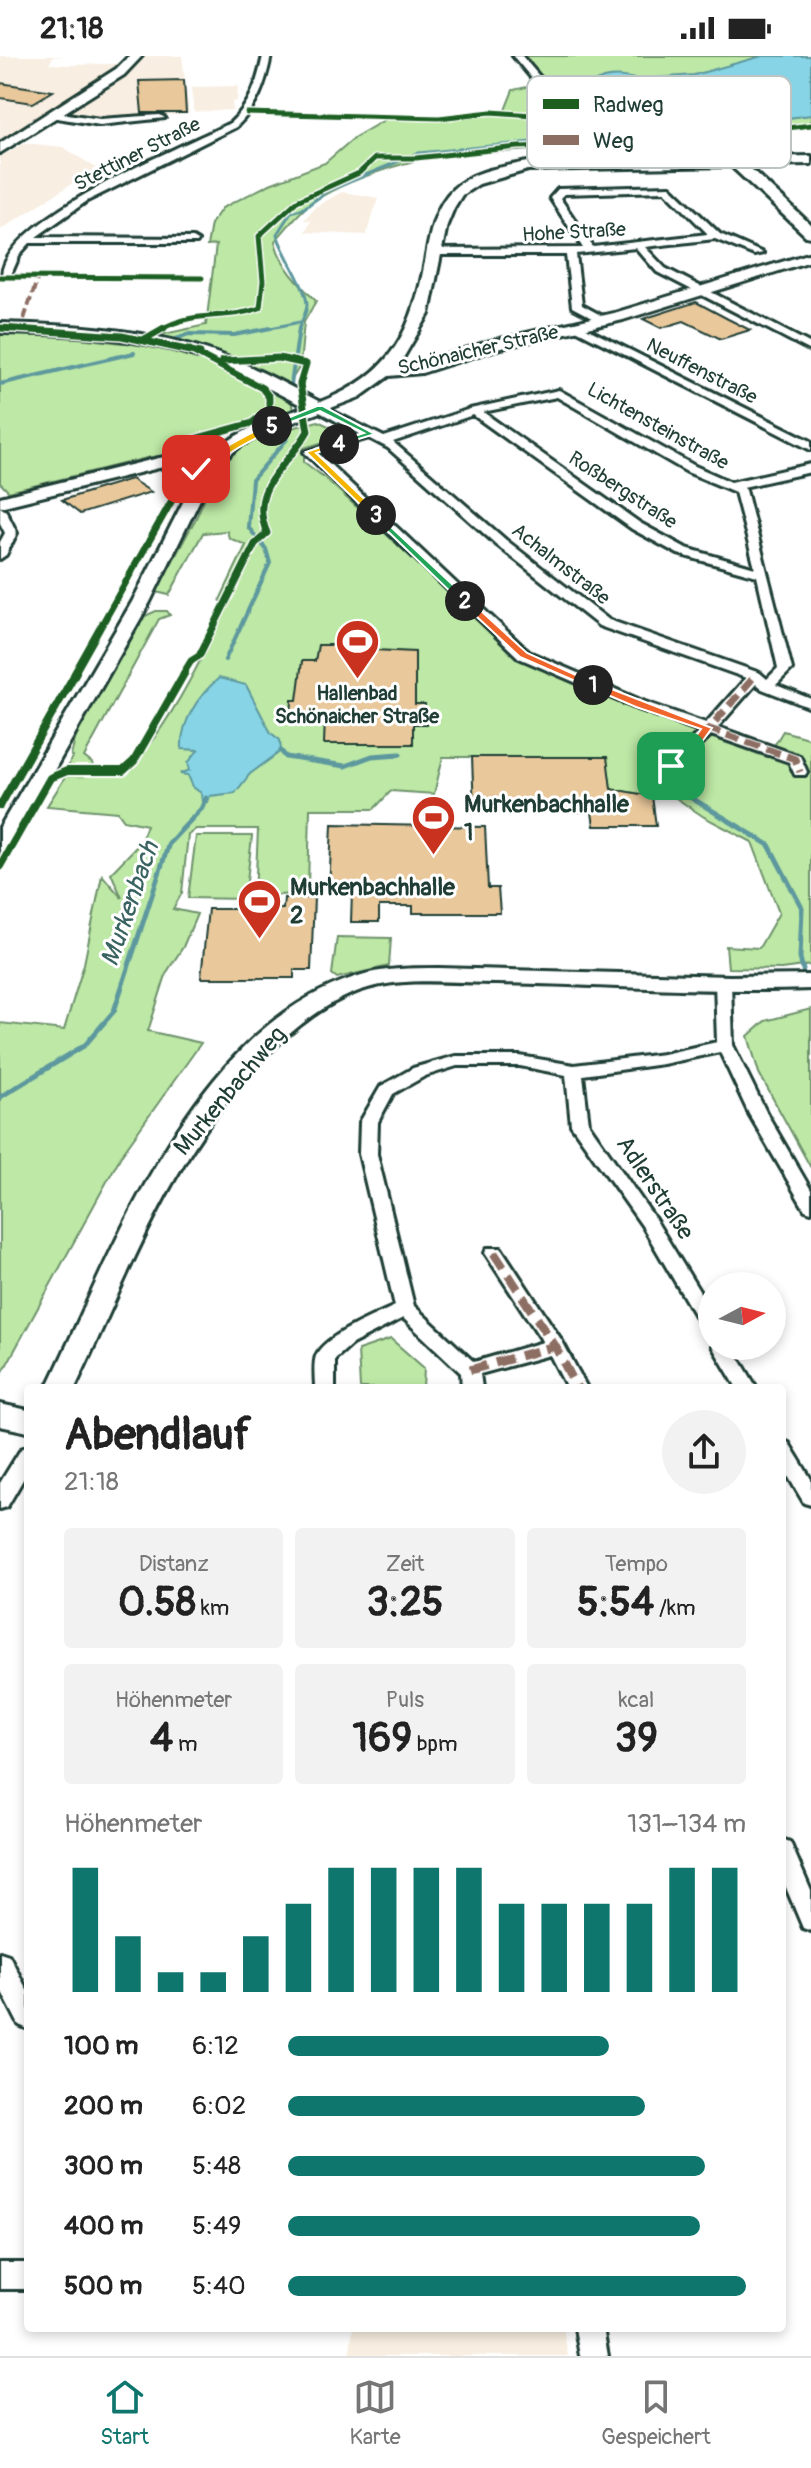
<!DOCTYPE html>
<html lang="de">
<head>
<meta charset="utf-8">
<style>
  :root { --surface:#fff; --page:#f2f2f2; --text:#222; --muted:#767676; --line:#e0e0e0; --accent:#0f766e }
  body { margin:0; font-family:Pangolin,sans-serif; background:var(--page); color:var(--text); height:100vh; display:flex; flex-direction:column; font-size:30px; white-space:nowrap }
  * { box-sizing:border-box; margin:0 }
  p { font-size:26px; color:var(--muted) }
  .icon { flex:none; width:44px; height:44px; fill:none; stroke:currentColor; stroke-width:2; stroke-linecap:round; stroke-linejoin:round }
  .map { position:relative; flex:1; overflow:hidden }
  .panel { position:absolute; left:24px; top:1328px; width:762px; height:948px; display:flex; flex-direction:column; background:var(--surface); border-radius:8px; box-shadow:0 4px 12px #0003 }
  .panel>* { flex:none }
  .needle { width:52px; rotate:83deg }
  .controls { position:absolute; left:698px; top:1216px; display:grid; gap:16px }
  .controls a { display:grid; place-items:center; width:88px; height:88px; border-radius:50%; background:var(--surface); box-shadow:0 4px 12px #0003; font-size:40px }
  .pin { position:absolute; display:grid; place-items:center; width:68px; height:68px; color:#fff; margin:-34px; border-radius:16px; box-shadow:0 4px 12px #0006 }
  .km { position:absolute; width:40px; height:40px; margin:-20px; border-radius:50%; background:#222; color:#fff; font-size:22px; line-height:40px; text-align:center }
  .round { display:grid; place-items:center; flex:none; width:84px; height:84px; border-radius:42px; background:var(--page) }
  .overview { display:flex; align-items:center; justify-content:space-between; height:136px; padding:0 40px }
  h1 { font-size:44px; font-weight:700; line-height:60px }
  .figures { display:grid; grid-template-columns:repeat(3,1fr); gap:12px; height:136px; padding:8px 40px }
  .figures div { display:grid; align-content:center; border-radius:8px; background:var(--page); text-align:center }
  .figures b { font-size:40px; font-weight:700 }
  .figures small { font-size:22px; font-weight:400 }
  .figures p { font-size:22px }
  .chart { height:224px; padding:16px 40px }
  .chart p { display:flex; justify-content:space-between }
  .chart svg { width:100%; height:144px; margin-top:8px; stroke:var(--accent); stroke-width:6 }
  ul { padding:0 40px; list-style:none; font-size:26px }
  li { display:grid; grid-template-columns:128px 96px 1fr; align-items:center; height:60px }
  li i { height:20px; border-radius:10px; background:var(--accent) }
  .status { display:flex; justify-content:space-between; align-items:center; height:56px; padding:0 40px; background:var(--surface); direction:ltr }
  .status svg { height:22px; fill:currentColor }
  .menu { display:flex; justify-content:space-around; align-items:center; height:112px; border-top:2px solid var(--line); background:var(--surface); font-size:22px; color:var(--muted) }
  .menu a { display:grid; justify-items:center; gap:4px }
  .menu .current { color:var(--accent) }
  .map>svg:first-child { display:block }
</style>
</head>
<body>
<div class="status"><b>21:18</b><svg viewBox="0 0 49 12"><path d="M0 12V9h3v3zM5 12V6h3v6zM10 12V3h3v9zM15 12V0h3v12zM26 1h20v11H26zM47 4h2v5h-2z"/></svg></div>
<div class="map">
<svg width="811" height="2300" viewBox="0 0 811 2300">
  <rect width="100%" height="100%" fill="#fff"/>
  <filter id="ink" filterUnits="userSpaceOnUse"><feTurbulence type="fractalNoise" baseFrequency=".0125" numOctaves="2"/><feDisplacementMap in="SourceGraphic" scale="16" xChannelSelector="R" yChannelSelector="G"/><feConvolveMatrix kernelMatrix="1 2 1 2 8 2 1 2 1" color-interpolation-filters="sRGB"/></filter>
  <g filter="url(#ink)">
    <path fill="#f8eee1" d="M0 0H64L53 1 49 8 69 9 140 7 146 0H182L189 58 103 64 47 55 0 84Z
      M238 30 237 45 232 46 233 54 194 56 192 31Z
      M24 87 63 91 96 112 0 174V101Z
      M342 136 378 142 366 179 305 176 311 165 304 164 315 151Z
      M353 2272H563L568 2300H349Z"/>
    <path fill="#bde8a5" stroke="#6e926c" stroke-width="2" d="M511 0H811V71L662 87 445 99C407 104 334 127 305 152 294 162 285 174 275 185 280 209 299 228 316 245L304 266 300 310 289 328 293 356 218 379 195 398 151 401 9 436 0 427V279H51L123 287 206 269 216 189 207 190 211 168 222 152 270 128 325 107 355 81 388 62H456L505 54 513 34 536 29Z
      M318 365 337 374 334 383 304 392V406L325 422 520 601 679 665 673 668 767 701 783 675 811 683V909L781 913 728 912 726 890 759 892 779 857 752 786 704 761 667 736 652 740 611 733 606 701H443L434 738 391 735 374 753H310L308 832 292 838 255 841 258 773H196L188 779 182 837 173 853 197 858 183 891 167 916 148 975 201 987 122 1098 0 1321V967L64 974 84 908 102 819 122 842 111 817 140 787 147 769 124 764 118 756 47 750 66 720C83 720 105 722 120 715 157 698 208 590 226 552L220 544 246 489 229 482 227 475 203 477 169 539 156 536 196 462 218 411 244 390 269 378Z
      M156 555H167L170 559 159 563 84 701 93 708 90 712 68 710 73 701 71 700 79 667 99 628 120 602 145 560Z
      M196 780H252L245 843 188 842Z
      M337 881 391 882 389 910 337 922 332 918Z
      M811 953V1112L759 1017 748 980 765 965Z
      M391 1283 424 1312 423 1332H360L358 1294Z"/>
    <path fill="#86d4e5" stroke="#5d989e" stroke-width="2" d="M762 0H811V59L627 83 595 81 591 76 600 67 581 43 583 33C602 18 619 18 642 25L643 23 694 19Z
      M219 622 246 629 271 677 280 684 281 695 250 718 235 737 210 740 208 746H202L201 737 193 731 188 719 180 718 190 714 188 707 198 694 182 693C180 666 199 639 219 622Z"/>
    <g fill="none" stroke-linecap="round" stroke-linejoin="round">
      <path stroke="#5d989e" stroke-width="3" d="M261 274 300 266
        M299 274C300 266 307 257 307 249 307 231 282 197 277 178L291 156 304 152 327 135 419 97 552 84 591 76"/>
      <path stroke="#5d989e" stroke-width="4" d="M173 284 189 278 234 279 271 272
        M0 328 134 297
        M291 329 299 272
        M225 604 270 507 266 493 248 471 252 424 288 382"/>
      <path stroke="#5d989e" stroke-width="5" d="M281 695 286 701 345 710 372 700 400 698
        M665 726 769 789 802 852 800 902 803 914
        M0 1041 85 989 114 955 169 787 201 753 206 742"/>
    </g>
    <path fill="#e9c89b" stroke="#1f3d34" stroke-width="2" d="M184 24 186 57H142L139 25Z
      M0 27 53 35 33 47 0 42Z
      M696 246 728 263 750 274 721 283 684 265 661 272 643 263Z
      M131 423 151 436 80 458 62 444Z
      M318 589H353V593L415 596V648H425L426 668H413V688H324L325 662H291L292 644H297L302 605H315Z
      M472 701H607L611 733 652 740 656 770H594L592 756H474Z
      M332 768 485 771 488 832H498L500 857H413V850H379V866H351L352 836H329Z
      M284 842H314L311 914H294V922H201L208 853H283Z"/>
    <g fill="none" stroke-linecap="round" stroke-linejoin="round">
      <defs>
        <path id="street" d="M263 0H271C265 29 258 50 236 71L87 145 36 181 193 182 198 185 197 187H30L20 198 10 221H2C1 163 182 91 230 67 251 48 257 27 263 0Z
          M513 0H522L545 27V31H539Z
          M54 56 100 63 160 59 165 62 100 69 51 61Z
          M708 80H714L739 105V109H733L708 84Z
          M670 130 720 178 763 197 754 199 715 183 645 191 665 212 811 288V295L657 216 636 192 576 198 582 249 608 263V267L604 268 572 251 566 199H432L427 196 432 193 583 192 550 142 558 133ZM665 135 708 178 593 191 560 142 564 138Z
          M578 268 811 385V394L574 273V269Z
          M559 334 695 410 731 426 811 408V416L743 431 746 434 792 613 776 629 811 643V652L762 633 756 628 718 671 800 700 807 716 805 719H795L789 706 711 679 676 713H666V707L700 675 635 652 519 602 304 396 360 378 316 354 314 352 320 349 384 381 470 353ZM557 341 687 416 735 436 755 512 686 492 640 467 483 356ZM473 359 632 473 678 498 757 520 778 612 767 623 760 617 609 564 506 484 393 386ZM369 382 388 392 498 490 599 570 746 622 706 667 645 646 529 596 318 397Z
          M0 451 6 455 17 477 6 499 0 503V486L5 477 0 467Z
          M723 921 731 926 733 989 767 1058 811 1134V1156L805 1154 749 1058 720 996 663 1008 583 1019 589 1068 655 1163 712 1256V1279L705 1277 643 1171 571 1069 566 1019 520 1010H457L425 1020 393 1038 378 1066 377 1098 414 1250 474 1306 543 1286 485 1197 487 1192H501L562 1285 587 1332H567L550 1299 480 1318 482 1332H462L461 1317 403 1262 352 1288 335 1303V1332H315C315 1323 313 1309 316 1300 323 1280 376 1259 395 1250L359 1098 360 1066 381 1030 413 1012 456 1000H520L574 1009 663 998 717 986 715 926Z
          M712 1290H732L757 1332H737Z
          M782 1384 789 1387 811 1423V1449L804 1447 782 1410Z
          M28 1390V1415L7 1451 0 1453V1427L21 1393Z
          M782 1783 790 1786 811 1835V1875L803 1872 782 1822Z
          M0 1896 9 1899 28 1936V1973L19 1969 0 1932Z
          M0 2207H28V2233H0Z
          M575 2272H603L608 2300H580Z"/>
        <path id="secondary" d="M129 0H142L124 19 0 97V87L116 13Z
          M811 100V108L747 109 811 169V181L806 180 731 110 528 114 479 128 462 139 454 152 447 169 429 258 399 309 420 307 487 286 614 257 811 197V205L623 264 497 293 422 317 389 320 360 341 262 378 240 390 222 406 209 425 150 546 11 790 0 797V771L132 546 202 409 182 408 159 412 0 451V441L159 402 182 398 209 400C238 374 270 363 305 351 269 333 233 312 194 300 131 280 65 278 0 277V267C70 269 141 272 208 294 247 307 284 327 320 346 394 318 413 273 426 200 430 177 435 150 453 133 473 114 502 111 528 106Z
          M439 912 730 920 811 919V933C706 937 601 929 496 927 455 927 408 921 368 932 330 943 296 970 268 998 173 1093 131 1214 75 1332H47C114 1193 193 972 355 921 381 912 411 912 439 912Z
          M0 1348 28 1354V1376L0 1370Z"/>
      </defs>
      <use href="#street" stroke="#1f3d34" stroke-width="6"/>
      <use href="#secondary" stroke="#1f3d34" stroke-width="6"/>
      <use href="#street" fill="#fff" fill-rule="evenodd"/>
      <use href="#secondary" fill="#fff" fill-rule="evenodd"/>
      <path stroke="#8d6e63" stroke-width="4" stroke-dasharray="9 4" stroke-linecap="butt" d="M24 263 38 221"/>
      <path stroke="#8d6e63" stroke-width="7" stroke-dasharray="14 7" stroke-linecap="butt" d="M707 672 795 703 800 716
        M671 710 692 692 755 620"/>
      <path stroke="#8d6e63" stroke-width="9" stroke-dasharray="17 9" stroke-linecap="butt" d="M494 1197 555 1290 577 1332
        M470 1314 555 1290"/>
      <defs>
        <path id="cycleway-far2" d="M247 57 439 62 491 56 572 62 590 80 610 87
          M0 221 202 222
          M0 272 26 274
          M160 274C195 253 224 265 260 252L263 225 259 180 297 145 359 117 375 102H416L518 91 674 86 811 69"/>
        <path id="cycleway-far1" d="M0 272 122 280 200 297
          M143 284 164 272
          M74 618 202 391 194 383 252 367 269 353V341L262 332 188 293
          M183 618 191 605 199 600 255 488 267 477C247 431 288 411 308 375L300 328 306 308 279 302 222 305"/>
        <path id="cycleway" d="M0 750 76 616
          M0 810 50 722 67 715H123L134 705 185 616"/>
      </defs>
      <use href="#cycleway-far2" stroke="#fff" stroke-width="8"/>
      <use href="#cycleway-far1" stroke="#fff" stroke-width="10"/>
      <use href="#cycleway" stroke="#fff" stroke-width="12"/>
      <use href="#cycleway-far2" stroke="#1b5e20" stroke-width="5"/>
      <use href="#cycleway-far1" stroke="#1b5e20" stroke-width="7"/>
      <use href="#cycleway" stroke="#1b5e20" stroke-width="8"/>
    </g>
  </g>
  <path fill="#f0652b" stroke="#fff" stroke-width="2" d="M589 627H596L712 672 696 694 675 712H668V708L689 690 701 673 636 651 589 631Z"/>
  <path fill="#f0652b" stroke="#fff" stroke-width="2" d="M462 543H468L527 597 598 629 589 631 520 601 462 547Z"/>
  <path fill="#22a559" stroke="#fff" stroke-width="2" d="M376 457 468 543V547H462L373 461Z"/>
  <path fill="#f5b400" stroke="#fff" stroke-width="2" d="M336 386 343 388 316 397 379 457V461H373L306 396Z"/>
  <path fill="#22a559" stroke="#fff" stroke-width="2" d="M317 350H323L375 378 336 390V386L364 377 320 355 275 372 268 370Z"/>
  <path fill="#f5b400" stroke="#fff" stroke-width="2" d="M269 368 276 370C250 389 228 390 208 421H202L192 413 196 411 204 414C219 390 244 381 269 368Z"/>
  <defs>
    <symbol id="stadium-pin" viewBox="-11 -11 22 30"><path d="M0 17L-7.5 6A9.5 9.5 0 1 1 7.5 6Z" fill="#c8321e" stroke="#fff"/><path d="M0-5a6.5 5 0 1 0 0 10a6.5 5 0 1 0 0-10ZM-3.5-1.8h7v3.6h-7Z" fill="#fff"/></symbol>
  </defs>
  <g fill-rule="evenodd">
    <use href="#stadium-pin" x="332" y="560" width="51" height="69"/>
    <use href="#stadium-pin" x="408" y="736" width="51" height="69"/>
    <use href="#stadium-pin" x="234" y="820" width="51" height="69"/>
  </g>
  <g text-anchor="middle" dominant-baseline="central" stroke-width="6" stroke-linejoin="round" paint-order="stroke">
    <g font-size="20" fill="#1f3d34" stroke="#fff">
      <text transform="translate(137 98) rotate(-27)">Stettiner Straße</text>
      <text transform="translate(574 176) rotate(-3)">Hohe Straße</text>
      <text transform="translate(478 294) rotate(-13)">Schönaicher Straße</text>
      <text transform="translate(702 315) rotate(27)">Neuffenstraße</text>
      <text transform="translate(658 370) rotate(29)">Lichtensteinstraße</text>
      <text transform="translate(623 434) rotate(33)">Roßbergstraße</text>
      <text transform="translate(561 508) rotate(38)">Achalmstraße</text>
    </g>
    <g font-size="20" font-weight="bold" fill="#1f3d34" stroke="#fff">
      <text x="357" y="637">Hallenbad<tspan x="357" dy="23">Schönaicher Straße</tspan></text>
    </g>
    <g font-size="24" font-weight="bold" fill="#1f3d34" stroke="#fff" text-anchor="start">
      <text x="464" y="748">Murkenbachhalle<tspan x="464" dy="28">1</tspan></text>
      <text x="290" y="831">Murkenbachhalle<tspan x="290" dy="28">2</tspan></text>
    </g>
    <g font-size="24" fill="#1f3d34" stroke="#fff">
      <text transform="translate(230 1035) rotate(-50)">Murkenbachweg</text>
      <text transform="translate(655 1132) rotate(56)">Adlerstraße</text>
    </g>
    <g font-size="26" font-style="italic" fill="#396360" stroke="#fff">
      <text transform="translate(130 848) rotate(-71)">Murkenbach</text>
    </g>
  </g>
  <rect x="527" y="20" width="264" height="92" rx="12" fill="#fff" stroke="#bcc5c2" stroke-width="2"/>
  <rect x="543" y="43" width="36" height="10" fill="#1b5e20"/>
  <rect x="543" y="79" width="36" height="10" fill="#8d6e63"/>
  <g font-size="22" fill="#1f3d34">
    <text x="593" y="56">Radweg</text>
    <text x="593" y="92">Weg</text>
  </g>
</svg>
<div class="controls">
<a><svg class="needle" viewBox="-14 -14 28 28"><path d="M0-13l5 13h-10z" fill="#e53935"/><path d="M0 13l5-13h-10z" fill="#767676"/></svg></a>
</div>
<div class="pin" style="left:671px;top:710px;background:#1e9e55"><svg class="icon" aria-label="arrive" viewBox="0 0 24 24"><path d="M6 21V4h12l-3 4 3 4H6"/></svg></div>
<div class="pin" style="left:196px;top:413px;background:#d93025"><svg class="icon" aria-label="check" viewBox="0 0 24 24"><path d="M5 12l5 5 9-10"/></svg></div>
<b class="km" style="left:593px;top:629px">1</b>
<b class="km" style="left:465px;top:545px">2</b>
<b class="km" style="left:376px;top:459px">3</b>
<b class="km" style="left:339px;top:388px">4</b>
<b class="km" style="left:272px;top:370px">5</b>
<section class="panel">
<div class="overview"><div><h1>Abendlauf</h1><p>21:18</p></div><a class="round"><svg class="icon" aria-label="share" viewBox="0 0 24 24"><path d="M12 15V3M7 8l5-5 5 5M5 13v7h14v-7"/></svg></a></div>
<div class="figures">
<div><p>Distanz</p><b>0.58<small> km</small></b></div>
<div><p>Zeit</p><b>3:25</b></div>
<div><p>Tempo</p><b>5:54<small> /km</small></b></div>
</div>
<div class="figures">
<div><p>Höhenmeter</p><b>4<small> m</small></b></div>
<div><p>Puls</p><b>169<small> bpm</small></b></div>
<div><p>kcal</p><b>39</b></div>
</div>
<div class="chart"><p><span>Höhenmeter</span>131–134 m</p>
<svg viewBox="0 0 160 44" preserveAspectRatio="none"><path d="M5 44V6M15 44V27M25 44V38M35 44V38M45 44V27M55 44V17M65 44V6M75 44V6M85 44V6M95 44V6M105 44V17M115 44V17M125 44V17M135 44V17M145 44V6M155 44V6"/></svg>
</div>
<ul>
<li><b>100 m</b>6:12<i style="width:70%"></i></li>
<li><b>200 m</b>6:02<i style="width:78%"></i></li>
<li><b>300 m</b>5:48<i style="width:91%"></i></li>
<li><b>400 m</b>5:49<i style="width:90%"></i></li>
<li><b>500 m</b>5:40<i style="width:100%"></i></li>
</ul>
</section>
</div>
<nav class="menu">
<a class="current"><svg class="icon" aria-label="home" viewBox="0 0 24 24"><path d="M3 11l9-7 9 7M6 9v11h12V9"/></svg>Start</a>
<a><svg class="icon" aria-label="map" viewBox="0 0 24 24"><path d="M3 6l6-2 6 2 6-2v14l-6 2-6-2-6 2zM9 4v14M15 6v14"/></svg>Karte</a>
<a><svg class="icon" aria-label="saved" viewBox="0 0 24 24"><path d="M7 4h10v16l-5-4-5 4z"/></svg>Gespeichert</a>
</nav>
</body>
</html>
